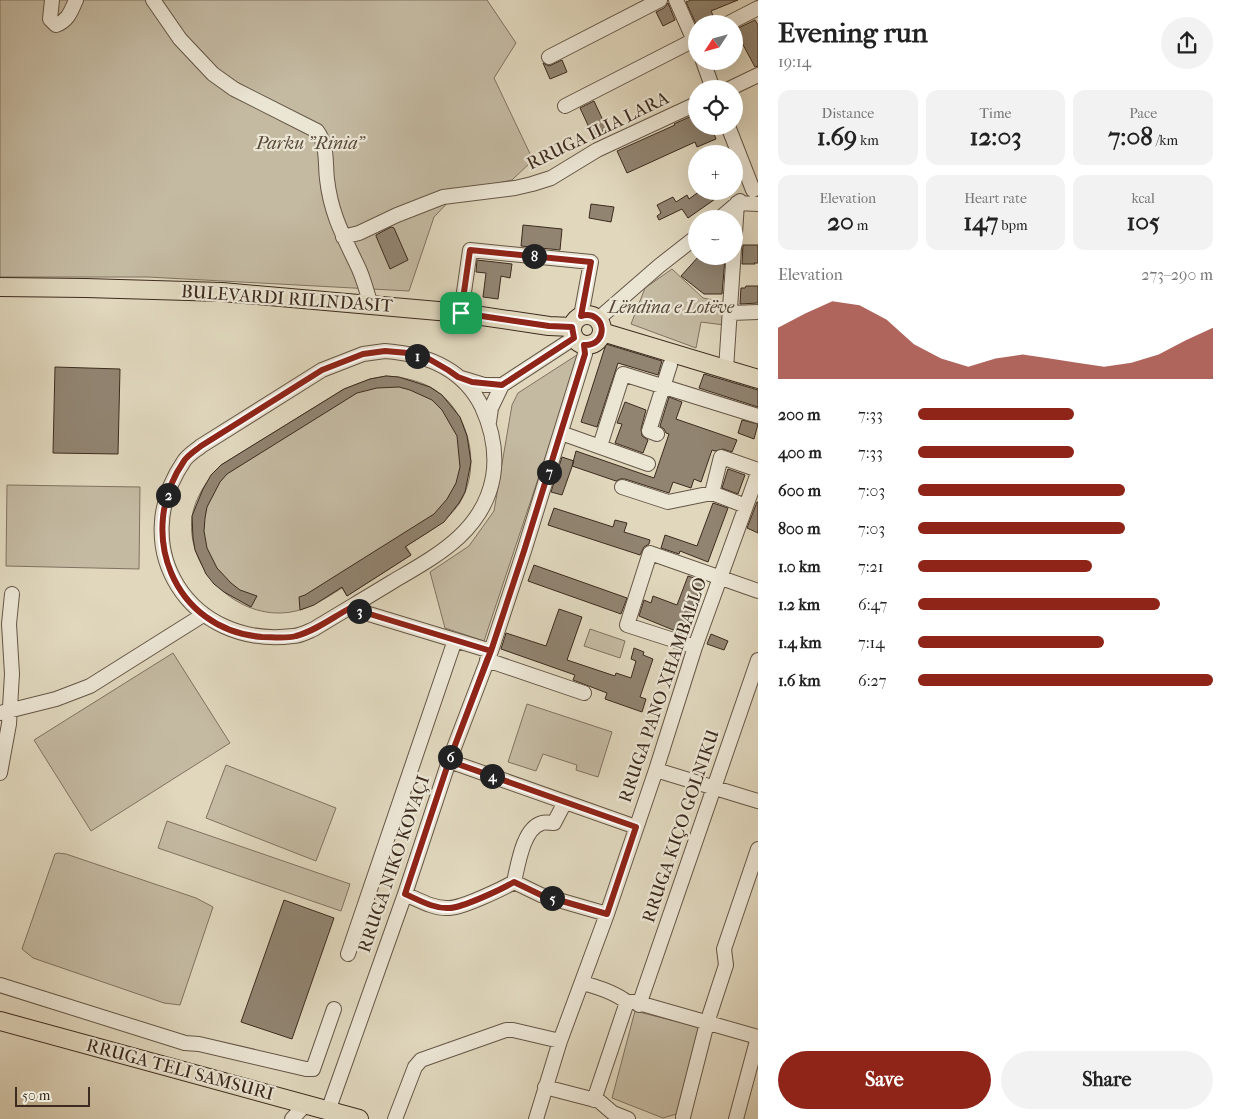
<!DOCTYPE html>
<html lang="en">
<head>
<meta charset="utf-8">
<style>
  :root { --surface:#fff; --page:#f2f2f2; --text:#222; --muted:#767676; --accent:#8f2418 }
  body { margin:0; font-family:"IM FELL French Canon",serif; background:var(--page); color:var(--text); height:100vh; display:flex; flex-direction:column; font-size:19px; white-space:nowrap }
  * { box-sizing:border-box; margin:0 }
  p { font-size:16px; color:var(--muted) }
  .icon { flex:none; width:28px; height:28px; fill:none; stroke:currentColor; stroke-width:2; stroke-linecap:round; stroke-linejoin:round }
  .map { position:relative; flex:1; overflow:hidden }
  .sheet { display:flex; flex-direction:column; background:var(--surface); width:475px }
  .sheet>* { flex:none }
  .needle { width:32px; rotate:234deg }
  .fabs { position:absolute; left:688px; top:15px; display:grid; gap:10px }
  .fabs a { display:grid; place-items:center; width:55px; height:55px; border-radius:50%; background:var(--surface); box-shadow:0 5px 20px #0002; font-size:25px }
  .scale { position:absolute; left:15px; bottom:12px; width:75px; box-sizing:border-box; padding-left:5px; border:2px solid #3c2b1e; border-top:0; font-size:14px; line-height:18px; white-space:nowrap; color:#3c2b1e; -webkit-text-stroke:4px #ebe5d4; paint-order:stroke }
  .pin { position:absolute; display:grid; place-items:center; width:42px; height:42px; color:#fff; margin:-21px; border-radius:10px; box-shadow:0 2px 8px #0006 }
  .km { position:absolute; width:25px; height:25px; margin:-12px; border-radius:50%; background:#222; color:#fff; font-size:14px; line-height:25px; text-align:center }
  .round { display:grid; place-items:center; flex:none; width:52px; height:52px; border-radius:26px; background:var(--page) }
  .head { display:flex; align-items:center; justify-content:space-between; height:85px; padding:0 20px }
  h1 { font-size:28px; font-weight:800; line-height:38px }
  .metrics { display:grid; grid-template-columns:repeat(3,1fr); gap:8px; height:85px; padding:5px 20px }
  .metrics div { display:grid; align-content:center; border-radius:12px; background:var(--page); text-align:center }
  .metrics b { font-size:25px; font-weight:800 }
  .metrics small { font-size:14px; font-weight:400 }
  .metrics p { font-size:14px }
  .chart { height:140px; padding:10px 20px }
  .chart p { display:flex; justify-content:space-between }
  .chart svg { width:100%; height:90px; margin-top:5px; fill:var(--accent); opacity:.7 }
  .primary-button { display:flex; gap:10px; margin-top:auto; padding:10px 20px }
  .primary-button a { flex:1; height:58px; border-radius:30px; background:var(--accent); color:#fff; font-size:20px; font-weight:800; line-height:58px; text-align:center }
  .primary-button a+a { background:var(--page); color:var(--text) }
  ul { padding:0 20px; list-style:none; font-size:16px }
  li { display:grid; grid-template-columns:80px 60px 1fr; align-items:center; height:38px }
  li i { height:12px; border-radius:6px; background:var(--accent) }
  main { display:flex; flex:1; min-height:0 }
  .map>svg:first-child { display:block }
</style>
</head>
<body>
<main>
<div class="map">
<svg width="758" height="1119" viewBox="0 0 758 1119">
  <rect width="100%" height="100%" fill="#e0d7bd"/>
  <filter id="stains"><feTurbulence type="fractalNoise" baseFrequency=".004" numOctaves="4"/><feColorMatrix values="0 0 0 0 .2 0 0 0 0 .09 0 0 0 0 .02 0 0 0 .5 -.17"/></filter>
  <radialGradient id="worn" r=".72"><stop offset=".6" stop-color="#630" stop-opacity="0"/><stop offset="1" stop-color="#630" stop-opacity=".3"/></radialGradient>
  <path fill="#c4baa2" stroke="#807260" d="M0 0H487L516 43 494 78 533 160 512 180 458 192 434 217 409 291 148 277H0Z
    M672 269 703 298 727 303 724 325 701 322 696 348 631 324 645 288Z
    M580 353 484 641 445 628 430 572 469 546 494 511 512 405 518 393Z
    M386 376C401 377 417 380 430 387 469 408 483 467 459 504 445 524 425 534 406 546L411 555 347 596 342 588C326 598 310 609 291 612 238 621 186 570 192 518 194 498 208 479 221 465L344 389 370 379Z
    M7 485 140 487 139 569 6 566Z
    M590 629 625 641 620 658 584 646Z
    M173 653 230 743 91 831 34 740Z
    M527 704 612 732 598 777 576 770 577 765 543 754 536 771 508 762Z
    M226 765 336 808 316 861 206 818Z
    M167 821 350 884 341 911 158 848Z
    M58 853 66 854 196 898 213 907 180 1005 164 1003 33 958 22 949 55 854Z
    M635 1011 702 1028 680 1113 663 1118 612 1098Z"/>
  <path fill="#918471" stroke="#3c2b1e" d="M691 0H738L711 11 717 24H696L686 2Z
    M668 3 675 20 663 26 656 12 664 8Z
    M755 20 758 25V66L755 67 741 41 734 44V30Z
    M562 60 567 72 550 79 543 63 549 66Z
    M594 101 607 129 602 131 603 133 594 138 580 108Z
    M696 114V126H711L716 139 697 147 695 142 627 173 617 151 675 125 674 124Z
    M700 191H714L718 197 688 218 682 209 659 220 657 216 661 213 657 205 673 197 676 202 687 195 689 199Z
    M591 204 614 207 611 222 589 218Z
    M523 225 562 229 560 250 521 246Z
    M391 227 394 228 408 260 390 269 376 236V235Z
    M743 245H758V263H754L755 264H742Z
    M699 256H723L725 258 722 294H704L681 276Z
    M477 260 512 264 510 278 501 276 498 299 483 297 486 273 476 272Z
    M746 286H758V303L740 304 741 288H745Z
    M606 344 662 361 658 375 618 363 597 427 581 422Z
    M55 367 120 369 118 454 53 453Z
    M704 374 758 390V407L699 388Z
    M386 376 399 377 430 387 442 395 460 417 467 436 471 462 465 492 459 503 444 522 405 547 411 555 347 596 342 587 314 605 300 610 299 597 305 595 434 514 447 499 456 483 460 467 457 436 442 410 432 400 410 390 399 387 377 388 357 393 227 474 220 482 207 507 205 518 204 531 207 548 217 568 231 583 240 590 257 596 251 607 224 592 214 584 206 574 195 550 193 538 192 516 203 489 211 475 221 465 344 389 370 379Z
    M669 397 682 402 676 419 737 440 732 452 723 449 715 451 712 450 701 482 694 479 691 488 673 482 669 493 625 479H620L616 481 572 466 576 451 654 478 669 434 666 433 664 429 660 426Z
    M625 402 646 410 641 429 642 436 648 440 643 453 615 443 622 424 617 423Z
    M742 420 758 424 754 439 738 433Z
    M562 457 574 461 562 495 551 492Z
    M728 469 745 475 738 494 722 488Z
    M757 502H758V533L747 528Z
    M713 503 728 508 708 562 680 551 679 554 661 548 665 535 697 546Z
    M554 508 613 527 615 520 627 523 624 532 650 540 649 544 644 547 640 555 548 525Z
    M534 565 627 598 621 614 528 581Z
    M688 576 703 581 683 634 639 616 644 600 651 603 653 596 677 605Z
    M559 609 582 617 567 660 615 676 616 673 631 678 636 661 631 659 634 648 644 652 643 655 653 659 640 697 646 699 642 712 605 699 607 693 573 680 575 675 501 649 506 633 546 646Z
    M711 634 728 641 724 650 707 644Z
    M284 900 334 918 292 1039 241 1022Z"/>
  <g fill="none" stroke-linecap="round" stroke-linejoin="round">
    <defs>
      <path id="minor" d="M52 0 50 19 56 25C68 21 71 11 76 0
        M153 0 180 39 213 74 234 89 317 131C328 146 325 162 327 179 331 215 344 237 359 269 364 280 367 293 371 305
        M676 0 696 45
        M727 24 758 8
        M549 57 660 0
        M703 61 713 89
        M729 89 758 75
        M565 106 696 39
        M728 126 753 190
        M719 219 740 201
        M343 237 359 233 397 215 443 197 515 188 532 184 551 178 597 150 696 104
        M461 313 470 250 591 262 581 316
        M731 313 758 312
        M598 319 659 266 696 237
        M385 351C426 354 463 368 482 407 492 429 497 453 493 477 483 532 436 556 392 582 366 598 340 613 314 629 307 632 300 636 293 636 190 649 125 548 184 461 188 455 195 451 201 446L322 370 363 354Z
        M726 369 737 203 758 204
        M461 378 484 385H502
        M489 422 491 408 502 385 574 338
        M561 433 648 464
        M657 434 649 431 670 365
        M600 446 623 374 758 416
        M622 487 668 502 712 493 746 506
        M712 493 721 457 758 470
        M349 608 491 651
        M695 647 627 625 650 553 758 591
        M487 660 584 693
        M0 713 56 699 90 686 203 615
        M449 761 636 827
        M656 770 758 801
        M0 773 9 724 12 674 9 624 12 594
        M565 802 554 823C551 823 545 822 542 823 523 828 518 865 514 882L541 895 607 914
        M405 894C419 900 434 909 449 908 462 908 502 889 514 882
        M348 954 455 640
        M582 983C598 987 614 992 627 1002
        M0 985 185 1043 199 1044 306 1069H313L334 1009
        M627 1002H635L758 1037
        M639 1005 758 660
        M545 1087 599 1101 613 1113 628 1119
        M594 1100 627 1002
        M328 1111 405 894 449 761 491 651 524 551 585 354 584 345
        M683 1117 707 1023 726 965 724 949 758 849
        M292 1119 306 1104
        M395 1119 415 1067 421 1060 506 1030H513L560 1041
        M536 1119 560 1041 607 914 656 770 695 647 758 473
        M736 1119 758 1037"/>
      <path id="major" d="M0 287 86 288 222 292 461 313 549 326 572 327
        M572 330a15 15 0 1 1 30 0a15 15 0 1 1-30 0Z
        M602 332 758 379
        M0 1021 359 1119"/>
    </defs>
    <use href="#minor" stroke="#655646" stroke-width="16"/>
    <use href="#major" stroke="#3c2b1e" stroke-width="20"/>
    <use href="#minor" stroke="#ebe5d4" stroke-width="14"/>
    <use href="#major" stroke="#e0d7bd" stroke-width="18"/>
  </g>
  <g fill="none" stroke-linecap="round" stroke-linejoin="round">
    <defs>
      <path id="route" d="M461 313 549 326 572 327 574 338 502 385 472 382 458 377 448 370 429 359 408 353 385 351 363 354 322 370 201 446C195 451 188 455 184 461 135 532 173 630 262 637 272 637 286 639 296 636 315 631 332 618 350 608L491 651 449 761 636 827 607 914 541 895 514 882C502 889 462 908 449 908 434 909 419 900 405 894L449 761 487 660 491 651 524 551 585 354 584 345C610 346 606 309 581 316L591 262 470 250 461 313"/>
    </defs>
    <use href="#route" stroke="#fff" stroke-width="10"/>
    <use href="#route" stroke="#8f2418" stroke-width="6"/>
  </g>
  <g text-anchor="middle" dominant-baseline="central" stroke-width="4.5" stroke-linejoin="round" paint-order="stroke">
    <g font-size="18" fill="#3c2b1e" stroke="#ebe5d4">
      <text transform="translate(598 131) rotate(-26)">RRUGA ILIA LARA</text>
      <text transform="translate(287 299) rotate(4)">BULEVARDI RILINDASIT</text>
      <text transform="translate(663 690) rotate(-71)">RRUGA PANO XHAMBALLO</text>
      <text transform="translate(681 826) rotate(-71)">RRUGA KIÇO GOLNIKU</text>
      <text transform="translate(394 864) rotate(-71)">RRUGA NIKO KOVAÇI</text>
      <text transform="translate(180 1070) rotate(15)">RRUGA TELI SAMSURI</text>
    </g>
    <g font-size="18" font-style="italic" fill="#574838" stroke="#ebe5d4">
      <text x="310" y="143">Parku "Rinia"</text>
      <text x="671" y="307">Lëndina e Lotëve</text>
    </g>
  </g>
  <rect width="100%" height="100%" filter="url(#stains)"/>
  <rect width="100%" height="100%" fill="url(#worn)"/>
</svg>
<div class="fabs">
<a><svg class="needle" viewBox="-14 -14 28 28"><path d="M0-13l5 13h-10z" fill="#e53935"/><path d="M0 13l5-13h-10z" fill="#767676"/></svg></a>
<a><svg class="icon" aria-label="locate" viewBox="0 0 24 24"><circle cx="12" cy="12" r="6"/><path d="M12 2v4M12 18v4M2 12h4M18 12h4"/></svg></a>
<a>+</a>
<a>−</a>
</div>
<div class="scale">50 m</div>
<div class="pin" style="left:461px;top:313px;background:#1e9e55"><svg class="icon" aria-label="arrive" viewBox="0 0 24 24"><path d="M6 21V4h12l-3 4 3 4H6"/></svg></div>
<b class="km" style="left:417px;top:356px">1</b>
<b class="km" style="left:168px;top:495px">2</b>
<b class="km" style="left:359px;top:611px">3</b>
<b class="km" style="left:492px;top:776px">4</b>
<b class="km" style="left:552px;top:898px">5</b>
<b class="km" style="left:450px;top:757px">6</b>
<b class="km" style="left:549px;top:472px">7</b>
<b class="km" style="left:534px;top:256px">8</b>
</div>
<section class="sheet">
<div class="head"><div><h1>Evening run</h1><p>19:14</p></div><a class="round"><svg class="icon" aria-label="share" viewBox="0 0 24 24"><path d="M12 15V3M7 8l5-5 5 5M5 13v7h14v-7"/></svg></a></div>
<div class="metrics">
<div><p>Distance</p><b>1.69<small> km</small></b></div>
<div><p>Time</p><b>12:03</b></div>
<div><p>Pace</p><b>7:08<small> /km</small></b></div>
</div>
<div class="metrics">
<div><p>Elevation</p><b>20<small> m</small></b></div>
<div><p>Heart rate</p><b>147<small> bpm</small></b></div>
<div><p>kcal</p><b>105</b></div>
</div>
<div class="chart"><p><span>Elevation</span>273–290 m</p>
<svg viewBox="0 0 160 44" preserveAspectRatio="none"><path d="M0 44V19L10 12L20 6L30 8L40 15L50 27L60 34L70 38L80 34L90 32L100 34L110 36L120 38L130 36L140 32L150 25L160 19V44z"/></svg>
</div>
<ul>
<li><b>200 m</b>7:33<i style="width:53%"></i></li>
<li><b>400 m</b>7:33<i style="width:53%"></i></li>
<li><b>600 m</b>7:03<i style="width:70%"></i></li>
<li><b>800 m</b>7:03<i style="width:70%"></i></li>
<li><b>1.0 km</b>7:21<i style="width:59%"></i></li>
<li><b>1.2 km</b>6:47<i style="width:82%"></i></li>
<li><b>1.4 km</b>7:14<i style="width:63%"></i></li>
<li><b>1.6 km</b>6:27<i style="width:100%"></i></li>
</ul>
<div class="primary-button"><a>Save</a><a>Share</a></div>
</section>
</main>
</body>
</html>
